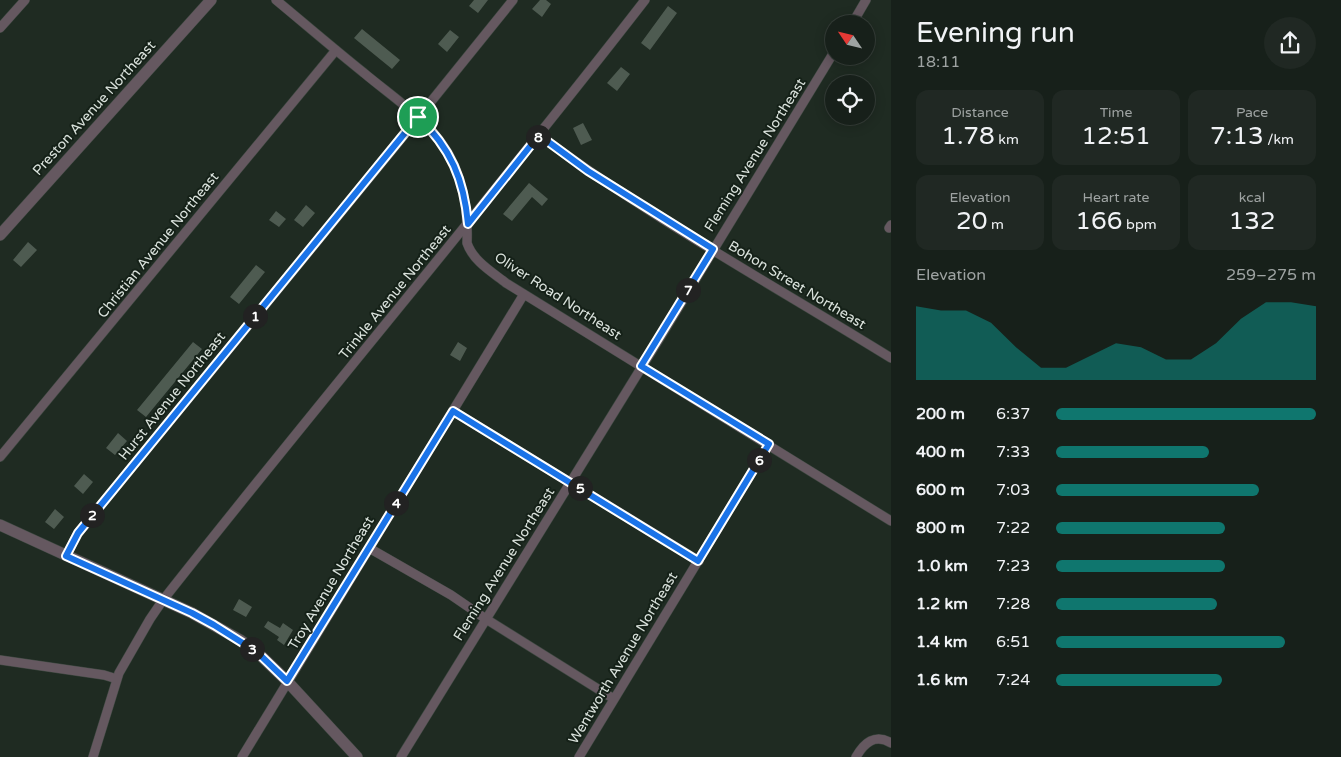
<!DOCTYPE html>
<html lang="en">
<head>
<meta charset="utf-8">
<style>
  :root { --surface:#17201a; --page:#202823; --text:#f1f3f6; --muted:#9ea3a2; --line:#363e39; --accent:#0f766e }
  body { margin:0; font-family:"Varela Round",sans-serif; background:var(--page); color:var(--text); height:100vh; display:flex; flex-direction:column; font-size:19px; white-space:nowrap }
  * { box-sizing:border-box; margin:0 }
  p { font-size:16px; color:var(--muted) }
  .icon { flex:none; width:28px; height:28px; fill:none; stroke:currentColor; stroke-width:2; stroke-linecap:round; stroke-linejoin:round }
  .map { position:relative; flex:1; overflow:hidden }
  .sheet { display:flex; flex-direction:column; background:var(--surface); width:450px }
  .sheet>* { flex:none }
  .needle { width:32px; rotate:305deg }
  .fabs { position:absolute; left:825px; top:15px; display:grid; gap:10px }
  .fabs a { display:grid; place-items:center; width:50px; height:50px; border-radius:50%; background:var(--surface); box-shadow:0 2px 12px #0003,0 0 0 1px var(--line); font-size:25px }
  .pin { position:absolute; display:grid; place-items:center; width:42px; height:42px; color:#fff; margin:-21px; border:2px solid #fff; border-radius:50%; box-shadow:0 1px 5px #0007 }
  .km { position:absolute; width:25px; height:25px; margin:-12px; border-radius:50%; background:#222; color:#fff; font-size:14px; line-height:25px; text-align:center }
  .round { display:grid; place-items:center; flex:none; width:52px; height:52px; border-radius:26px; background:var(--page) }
  .summary { display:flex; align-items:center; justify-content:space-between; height:85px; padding:0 25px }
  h1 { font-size:28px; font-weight:600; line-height:38px }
  .figures { display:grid; grid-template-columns:repeat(3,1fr); gap:8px; height:85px; padding:5px 25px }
  .figures div { display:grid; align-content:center; border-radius:12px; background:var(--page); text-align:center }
  .figures b { font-size:25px; font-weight:600 }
  .figures small { font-size:14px; font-weight:400 }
  .figures p { font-size:14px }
  .chart { height:140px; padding:10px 25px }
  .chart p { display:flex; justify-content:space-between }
  .chart svg { width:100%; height:90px; margin-top:5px; fill:var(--accent); opacity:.7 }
  ul { padding:0 25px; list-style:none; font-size:16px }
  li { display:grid; grid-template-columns:80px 60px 1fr; align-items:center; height:38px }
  li i { height:12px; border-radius:6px; background:var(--accent) }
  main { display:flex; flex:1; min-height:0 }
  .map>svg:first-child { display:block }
</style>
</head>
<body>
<main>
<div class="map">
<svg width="891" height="757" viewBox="0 0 891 757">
  <rect width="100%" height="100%" fill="#1f2b22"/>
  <path fill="#4e5b51" d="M474 0H488L478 13 469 6Z
    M540 0H546L551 4 542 17 532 9Z
    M668 6 677 13 650 50 641 43Z
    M362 29 400 60 392 69 354 38Z
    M450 30 459 37 447 52 438 44Z
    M621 67 630 74 617 91 607 83Z
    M583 123 592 140 581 145 573 128Z
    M529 183 548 199 542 206 532 197 512 221 503 214Z
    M306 205 315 213 303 227 294 220Z
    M276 211 286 219 279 227 269 220Z
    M28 242 37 250 21 267 13 260Z
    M256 265 265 272 239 304 230 297Z
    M193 342 202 349 146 417 137 410Z
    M458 342 467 348 460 361 450 355Z
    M118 433 127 441 115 455 106 448Z
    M84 474 93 482 83 494 74 486Z
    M55 509 64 517 54 529 45 522Z
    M239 599 252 607 246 617 233 610Z
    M268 621 280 628 283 623 293 630 284 645 277 640 279 637 264 627Z"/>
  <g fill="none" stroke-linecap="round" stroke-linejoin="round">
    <defs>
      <path id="minor" d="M276 0C305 24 334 49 364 73 396 100 437 125 454 165 465 190 468 217 467 243 473 261 492 272 506 283L891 521
        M852 24 866 0
        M0 28 25 0
        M539 135C651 218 773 285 891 358
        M889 228 891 225
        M453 411 699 561
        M0 457 336 50
        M369 548 451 595 486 619 614 699
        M66 556 78 533 396 145 513 0
        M0 660 104 675 117 679
        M93 757 119 673 150 619 163 600C322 398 488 203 645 0
        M242 757 524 294
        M401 757 664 331 834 52
        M579 757 769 444
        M856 757C864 743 875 733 891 743"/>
      <path id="tertiary" d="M0 235 211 0
        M0 525 192 613 240 640 257 652 287 681 357 757"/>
    </defs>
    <use href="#minor" stroke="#3d4840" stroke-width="10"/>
    <use href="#tertiary" stroke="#3d4840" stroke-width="12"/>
    <use href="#minor" stroke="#655860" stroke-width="9"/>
    <use href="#tertiary" stroke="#655860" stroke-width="11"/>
  </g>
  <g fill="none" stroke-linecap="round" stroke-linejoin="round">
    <defs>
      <path id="route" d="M418 117C451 148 464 180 468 224L539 135 588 171 713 249 641 366 769 444 698 561 453 411 287 681 257 652 214 625 192 613 66 556 78 533Z"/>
    </defs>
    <use href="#route" stroke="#fff" stroke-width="10"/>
    <use href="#route" stroke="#1a73e8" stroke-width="6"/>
  </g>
  <g text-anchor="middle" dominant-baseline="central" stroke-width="4" stroke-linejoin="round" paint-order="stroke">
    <g font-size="14" fill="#dbe3dd" stroke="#152118">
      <text transform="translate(94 108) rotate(-48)">Preston Avenue Northeast</text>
      <text transform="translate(755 155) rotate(-58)">Fleming Avenue Northeast</text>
      <text transform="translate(158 245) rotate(-51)">Christian Avenue Northeast</text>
      <text transform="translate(797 285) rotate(31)">Bohon Street Northeast</text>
      <text transform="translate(395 292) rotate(-51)">Trinkle Avenue Northeast</text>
      <text transform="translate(558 296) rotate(33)">Oliver Road Northeast</text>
      <text transform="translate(172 396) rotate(-51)">Hurst Avenue Northeast</text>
      <text transform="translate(504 564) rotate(-58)">Fleming Avenue Northeast</text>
      <text transform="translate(331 583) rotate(-59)">Troy Avenue Northeast</text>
      <text transform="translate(623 658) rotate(-59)">Wentworth Avenue Northeast</text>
    </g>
  </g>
</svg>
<div class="fabs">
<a><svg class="needle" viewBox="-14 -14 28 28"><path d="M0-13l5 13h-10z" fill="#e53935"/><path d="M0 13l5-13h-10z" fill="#9ea3a2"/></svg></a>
<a><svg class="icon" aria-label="locate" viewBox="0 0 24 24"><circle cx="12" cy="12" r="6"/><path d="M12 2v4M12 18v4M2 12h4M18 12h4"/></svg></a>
</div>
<div class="pin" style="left:418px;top:117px;background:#1e9e55"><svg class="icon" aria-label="arrive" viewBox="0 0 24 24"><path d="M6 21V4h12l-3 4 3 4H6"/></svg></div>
<b class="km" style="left:255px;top:316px">1</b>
<b class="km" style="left:92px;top:515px">2</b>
<b class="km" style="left:252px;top:649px">3</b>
<b class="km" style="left:396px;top:503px">4</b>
<b class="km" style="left:580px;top:488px">5</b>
<b class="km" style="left:759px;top:460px">6</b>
<b class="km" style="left:688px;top:290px">7</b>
<b class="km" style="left:538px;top:137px">8</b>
</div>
<section class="sheet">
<div class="summary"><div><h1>Evening run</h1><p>18:11</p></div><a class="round"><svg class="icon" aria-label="share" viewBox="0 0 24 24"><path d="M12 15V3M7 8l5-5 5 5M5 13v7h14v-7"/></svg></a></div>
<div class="figures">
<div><p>Distance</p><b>1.78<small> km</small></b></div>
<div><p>Time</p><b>12:51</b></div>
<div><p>Pace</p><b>7:13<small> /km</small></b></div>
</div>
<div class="figures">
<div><p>Elevation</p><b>20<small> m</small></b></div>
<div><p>Heart rate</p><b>166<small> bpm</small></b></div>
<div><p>kcal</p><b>132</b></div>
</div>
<div class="chart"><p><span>Elevation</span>259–275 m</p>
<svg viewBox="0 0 160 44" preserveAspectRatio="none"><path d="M0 44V8L10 10L20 10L30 16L40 28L50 38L60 38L70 32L80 26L90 28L100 34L110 34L120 26L130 14L140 6L150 6L160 8V44z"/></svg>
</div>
<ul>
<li><b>200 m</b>6:37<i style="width:100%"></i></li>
<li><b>400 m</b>7:33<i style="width:59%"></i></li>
<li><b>600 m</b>7:03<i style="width:78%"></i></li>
<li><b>800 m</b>7:22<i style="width:65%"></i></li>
<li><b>1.0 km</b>7:23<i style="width:65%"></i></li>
<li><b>1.2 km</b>7:28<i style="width:62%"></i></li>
<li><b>1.4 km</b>6:51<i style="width:88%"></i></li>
<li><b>1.6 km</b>7:24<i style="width:64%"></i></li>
</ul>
</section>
</main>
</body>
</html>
